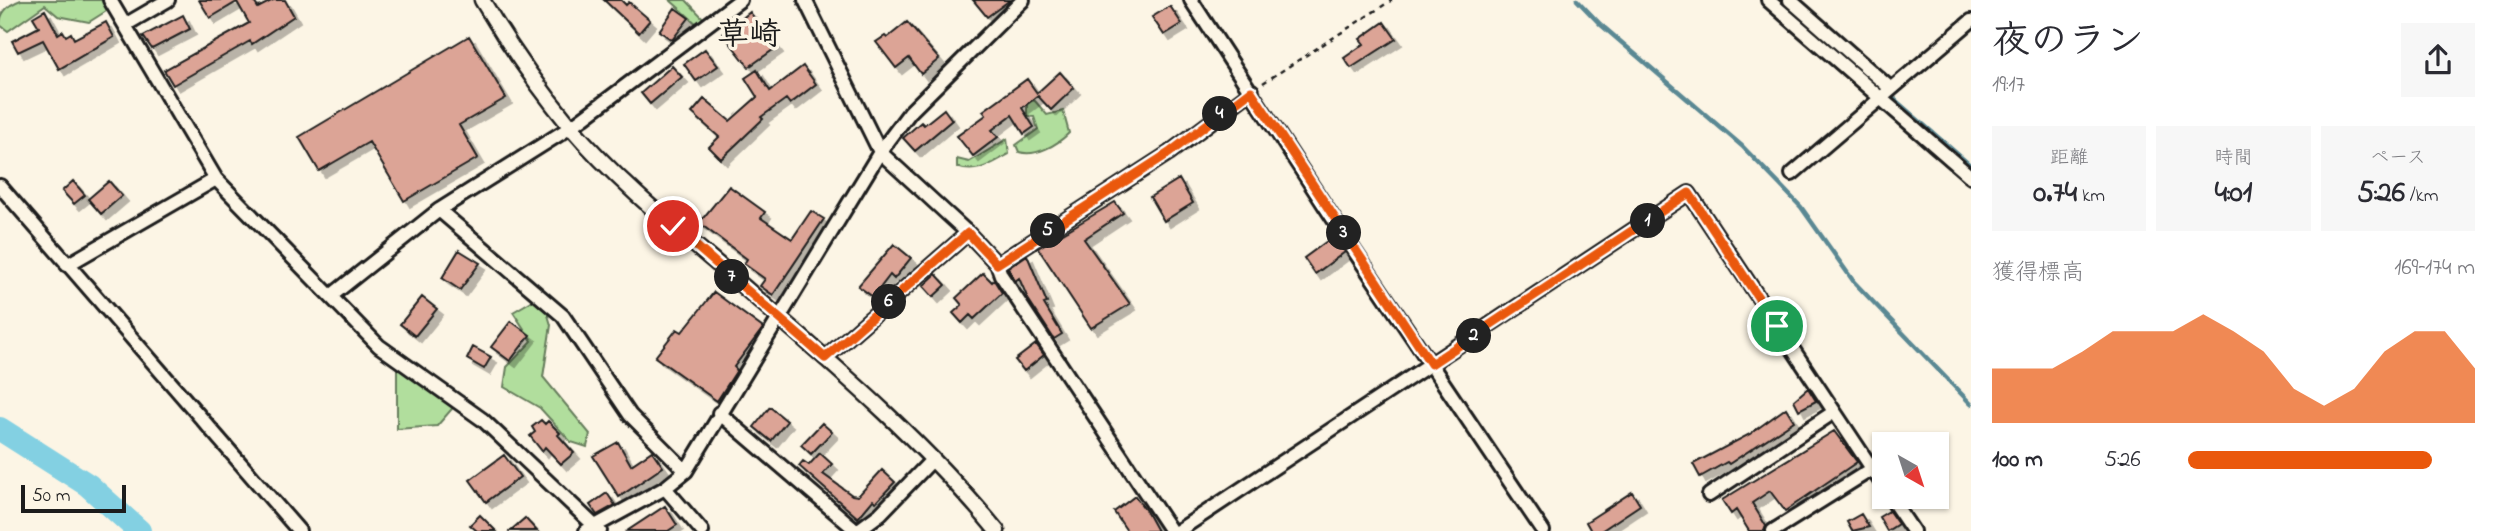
<!DOCTYPE html>
<html lang="ja">
<head>
<meta charset="utf-8">
<style>
  :root { --surface:#fff; --page:#f7f7f7; --text:#2b2b33; --muted:#7c7c81; --accent:#ea580c }
  body { margin:0; font-family:"Indie Flower","Klee One",sans-serif; background:var(--page); color:var(--text); height:100vh; display:flex; flex-direction:column; font-size:26px; white-space:nowrap }
  * { box-sizing:border-box; margin:0 }
  p { font-size:23px; color:var(--muted) }
  .icon { flex:none; width:38px; height:38px; fill:none; stroke:currentColor; stroke-width:2; stroke-linecap:round; stroke-linejoin:round }
  .map { position:relative; flex:1; overflow:hidden }
  .panel { display:flex; flex-direction:column; background:var(--surface); width:525px }
  .panel>* { flex:none }
  .needle { width:46px; rotate:141deg }
  .buttons { position:absolute; left:1872px; top:432px; display:grid; gap:14px }
  .buttons a { display:grid; place-items:center; width:77px; height:77px; border-radius:0px; background:var(--surface); box-shadow:0 2px 5px #0004; font-size:35px }
  .scale { position:absolute; left:21px; bottom:18px; width:105px; box-sizing:border-box; padding-left:7px; border:4px solid #1c1c1c; border-top:0; font-size:19px; line-height:24px; white-space:nowrap; color:#1c1c1c; -webkit-text-stroke:5px #fcf5e5; paint-order:stroke }
  .pin { position:absolute; display:grid; place-items:center; width:60px; height:60px; color:#fff; margin:-30px; border:4px solid #fff; border-radius:50%; box-shadow:0 2px 7px #0007 }
  .km { position:absolute; width:35px; height:35px; margin:-18px; border-radius:50%; background:#222; color:#fff; font-size:19px; line-height:35px; text-align:center }
  .round { display:grid; place-items:center; flex:none; width:74px; height:74px; border-radius:0px; background:var(--page) }
  .summary { display:flex; align-items:center; justify-content:space-between; height:119px; padding:0 21px }
  h1 { font-size:38px; font-weight:700; line-height:52px }
  .stats { display:grid; grid-template-columns:repeat(3,1fr); gap:10px; height:119px; padding:7px 21px }
  .stats div { display:grid; align-content:center; border-radius:0px; background:var(--page); text-align:center }
  .stats b { font-size:30px; font-weight:700 }
  .stats small { font-size:19px; font-weight:400 }
  .stats p { font-size:19px }
  .chart { height:196px; padding:14px 21px }
  .chart p { display:flex; justify-content:space-between }
  .chart svg { width:100%; height:126px; margin-top:7px; fill:var(--accent); opacity:.7 }
  ul { padding:0 21px; list-style:none; font-size:23px }
  li { display:grid; grid-template-columns:112px 84px 1fr; align-items:center; height:52px }
  li i { height:18px; border-radius:9px; background:var(--accent) }
  main { display:flex; flex:1; min-height:0 }
  .map>svg:first-child { display:block }
</style>
</head>
<body>
<main>
<div class="map">
<svg width="1971" height="531" viewBox="0 0 1971 531">
  <defs>
    <filter id="shadow"><feDropShadow dx="6" dy="6" stdDeviation="0" flood-color="#0004"/></filter>
  </defs>
  <rect width="100%" height="100%" fill="#fcf5e5"/>
  <filter id="ink" filterUnits="userSpaceOnUse"><feTurbulence type="fractalNoise" baseFrequency=".0143" numOctaves="2"/><feDisplacementMap in="SourceGraphic" scale="14" xChannelSelector="R" yChannelSelector="G"/><feConvolveMatrix kernelMatrix="1 2 1 2 8 2 1 2 1" color-interpolation-filters="sRGB"/></filter>
  <g filter="url(#ink)">
    <path fill="#b1de9d" stroke="#667d5c" stroke-width="2" d="M21 0H102L108 10 89 22 58 16 45 5 8 31 0 25C0 12 10 4 21 0Z
      M670 0H686L704 19 698 25Z
      M1027 99 1035 101 1047 115 1063 111 1069 133C1057 145 1036 157 1019 152L1016 145 1038 129 1034 117 1027 116Z
      M1007 139 1009 154C992 163 977 175 957 167V159L969 162Z
      M542 295 551 325 543 377 590 434 587 447 571 442 540 408 504 387 507 367 532 341 513 312Z
      M397 358 458 402 437 426 397 429Z"/>
    <g fill="none" stroke-linecap="round" stroke-linejoin="round">
      <path stroke="#5a8893" stroke-width="4.5" d="M1577 0 1600 24 1742 146 1780 185 1801 207 1854 282 1971 404
        M1780 0 1971 166"/>
      <path stroke="#83d0e2" stroke-width="24" d="M0 429 88 485 139 531"/>
    </g>
    <path fill="#dca496" stroke="#1c1c1c" stroke-width="2" filter="url(#shadow)" d="M199 0H253L258 8 273 0H285L294 16 252 44 250 41 173 85 164 70 249 23 237 2 210 18Z
      M604 0H621L626 5 629 2 650 20 639 33Z
      M973 0H1010L987 17Z
      M1170 6 1182 24 1164 35 1152 17Z
      M675 8 689 18 672 40 659 31Z
      M45 10 58 34 63 31 66 36 71 33 74 39 106 22 114 37 59 69 43 40 18 52 12 41 39 27 33 17Z
      M750 12 777 47 749 67 723 34Z
      M183 15 190 29 152 49 143 36Z
      M907 22 939 59 921 74 909 58 896 68 876 42 885 36 887 38Z
      M1384 22 1396 39 1351 68 1344 58 1364 44 1360 39Z
      M469 36 506 98 459 125 478 158 404 201 369 142 319 171 299 137Z
      M705 49 718 66 696 81 684 64Z
      M672 66 682 77 650 104 641 93Z
      M803 66 816 84 790 104 786 99 761 117 763 119 721 159 709 147 719 137 692 113 704 99 730 121 757 97 745 78 757 70 770 91Z
      M1060 72 1074 88 1051 110 1038 96 1022 108 1034 127 1024 134 1012 115 992 130 998 137 973 156 957 136 986 115 983 111 1027 79 1037 93Z
      M944 109 952 120 915 151 903 138 921 122 924 125Z
      M1179 179 1193 203 1164 221 1150 197Z
      M73 181 85 195 74 204 62 191Z
      M109 181 122 196 101 214 88 199Z
      M729 186 765 212 761 218 792 239 811 211 824 219 773 295 760 286 765 279 744 264 747 259 699 223Z
      M1115 202 1123 213 1084 239 1130 304 1091 328 1038 248Z
      M1334 236 1345 252 1315 274 1304 258Z
      M894 244 911 258 894 279 890 275 873 297 858 286Z
      M459 250 480 263 460 290 442 278Z
      M1027 255 1047 303 1044 304 1062 334 1054 339 1028 299 1019 278 1015 281 1008 268Z
      M983 273 992 282 994 280 1002 293 974 319 970 315 962 323 953 313 962 305 956 298Z
      M936 274 946 285 933 297 923 286Z
      M714 292 763 328 734 367 737 370 717 401 655 357 677 329 682 332Z
      M422 297 437 309 415 336 400 324Z
      M511 321 530 335 510 361 491 347Z
      M1036 344 1044 355 1024 371 1015 360Z
      M473 347 491 357 484 369 467 359Z
      M1808 388 1816 401 1799 410 1794 400Z
      M770 407 787 421 771 441 754 427Z
      M1786 408 1794 421 1729 464 1727 462 1700 477 1693 464 1750 434Z
      M541 420 545 424 548 421 560 433 558 435 574 453 561 464 545 447 542 451 530 436 535 432 532 427Z
      M822 423 832 432 811 454 801 445Z
      M1834 431 1857 462 1785 511 1770 491 1752 503 1766 526 1764 531H1749L1736 510 1731 514 1722 500Z
      M618 442 631 465 652 451 663 467 619 497 593 456Z
      M820 453 832 464 823 474 852 495 858 496 882 470 895 482 876 502 873 500 858 518 799 466 803 461 809 465Z
      M504 455 520 477 486 502 470 480Z
      M1632 492 1640 505 1601 531H1591L1586 522Z
      M607 493 615 505 597 515 590 505Z
      M1135 496 1146 511 1157 531H1127L1114 512Z
      M665 506 677 525 668 531H627Z
      M1889 511 1898 524 1887 531 1879 517Z
      M1861 514 1869 527 1852 531 1847 522Z
      M480 515 496 531H477L470 525Z
      M525 518 537 531H510Z"/>
    <g fill="none" stroke-linecap="round" stroke-linejoin="round">
      <defs>
        <path id="minor" d="M110 0 216 179 379 346 483 420 600 531
          M805 0 880 152 968 233 997 264 1001 275 1171 531
          M1191 0 1355 252 1543 531
          M1768 0 1971 177
          M1790 0 1891 89
          M125 25 168 0
          M1792 174 1971 21
          M0 186 299 531
          M439 210 563 316 630 415 686 471
          M997 264 1169 153 1252 91
          M67 265 216 179
          M331 296 439 210 571 127 740 0
          M825 358 968 233
          M719 413 857 531
          M665 488 702 531
          M1709 495 1834 412
          M1890 497 1913 531
          M586 531 665 488 686 471 880 152 910 112 1023 0
          M857 531 880 514 933 459
          M1178 531 1689 193 1885 488
          M1773 531 1872 469"/>
        <path id="tertiary" d="M482 0C508 44 538 87 570 126 614 178 669 223 721 267 817 351 916 432 997 531"/>
      </defs>
      <use href="#minor" stroke="#1c1c1c" stroke-width="18"/>
      <use href="#tertiary" stroke="#1c1c1c" stroke-width="19"/>
      <path stroke="#1c1c1c" stroke-width="2.5" stroke-dasharray="5 5" stroke-linecap="butt" d="M1263 83 1392 0"/>
      <use href="#minor" stroke="#fcf5e5" stroke-width="12"/>
      <use href="#tertiary" stroke="#fcf5e5" stroke-width="14"/>
    </g>
  </g>
  <g fill="none" stroke-linecap="round" stroke-linejoin="round" filter="url(#ink)">
    <defs>
      <path id="route" d="M673 226 825 358 968 233 997 264 1169 153 1251 91 1431 364 1689 193 1777 326"/>
    </defs>
    <use href="#route" stroke="#fff" stroke-width="14"/>
    <use href="#route" stroke="#ea580c" stroke-width="9"/>
  </g>
  <g text-anchor="middle" dominant-baseline="central" stroke-width="7" stroke-linejoin="round" paint-order="stroke">
    <g font-size="32" font-weight="bold" fill="#1c1c1c" stroke="#fcf5e5">
      <text x="749" y="36">草崎</text>
    </g>
  </g>
</svg>
<div class="buttons">
<a><svg class="needle" viewBox="-14 -14 28 28"><path d="M0-13l5 13h-10z" fill="#e53935"/><path d="M0 13l5-13h-10z" fill="#7c7c81"/></svg></a>
</div>
<div class="scale">50 m</div>
<div class="pin" style="left:1777px;top:326px;background:#1e9e55"><svg class="icon" aria-label="arrive" viewBox="0 0 24 24"><path d="M6 21V4h12l-3 4 3 4H6"/></svg></div>
<div class="pin" style="left:673px;top:226px;background:#d93025"><svg class="icon" aria-label="check" viewBox="0 0 24 24"><path d="M5 12l5 5 9-10"/></svg></div>
<b class="km" style="left:1648px;top:221px">1</b>
<b class="km" style="left:1474px;top:336px">2</b>
<b class="km" style="left:1344px;top:233px">3</b>
<b class="km" style="left:1220px;top:114px">4</b>
<b class="km" style="left:1048px;top:231px">5</b>
<b class="km" style="left:889px;top:302px">6</b>
<b class="km" style="left:732px;top:277px">7</b>
</div>
<section class="panel">
<div class="summary"><div><h1>夜のラン</h1><p>19:17</p></div><a class="round"><svg class="icon" aria-label="share" viewBox="0 0 24 24"><path d="M12 15V3M7 8l5-5 5 5M5 13v7h14v-7"/></svg></a></div>
<div class="stats">
<div><p>距離</p><b>0.74<small> km</small></b></div>
<div><p>時間</p><b>4:01</b></div>
<div><p>ペース</p><b>5:26<small> /km</small></b></div>
</div>
<div class="chart"><p><span>獲得標高</span>169–174 m</p>
<svg viewBox="0 0 160 44" preserveAspectRatio="none"><path d="M0 44V25L10 25L20 25L30 19L40 12L50 12L60 12L70 6L80 12L90 19L100 32L110 38L120 32L130 19L140 12L150 12L160 25V44z"/></svg>
</div>
<ul>
<li><b>100 m</b>5:26<i style="width:85%"></i></li>
</ul>
</section>
</main>
</body>
</html>
